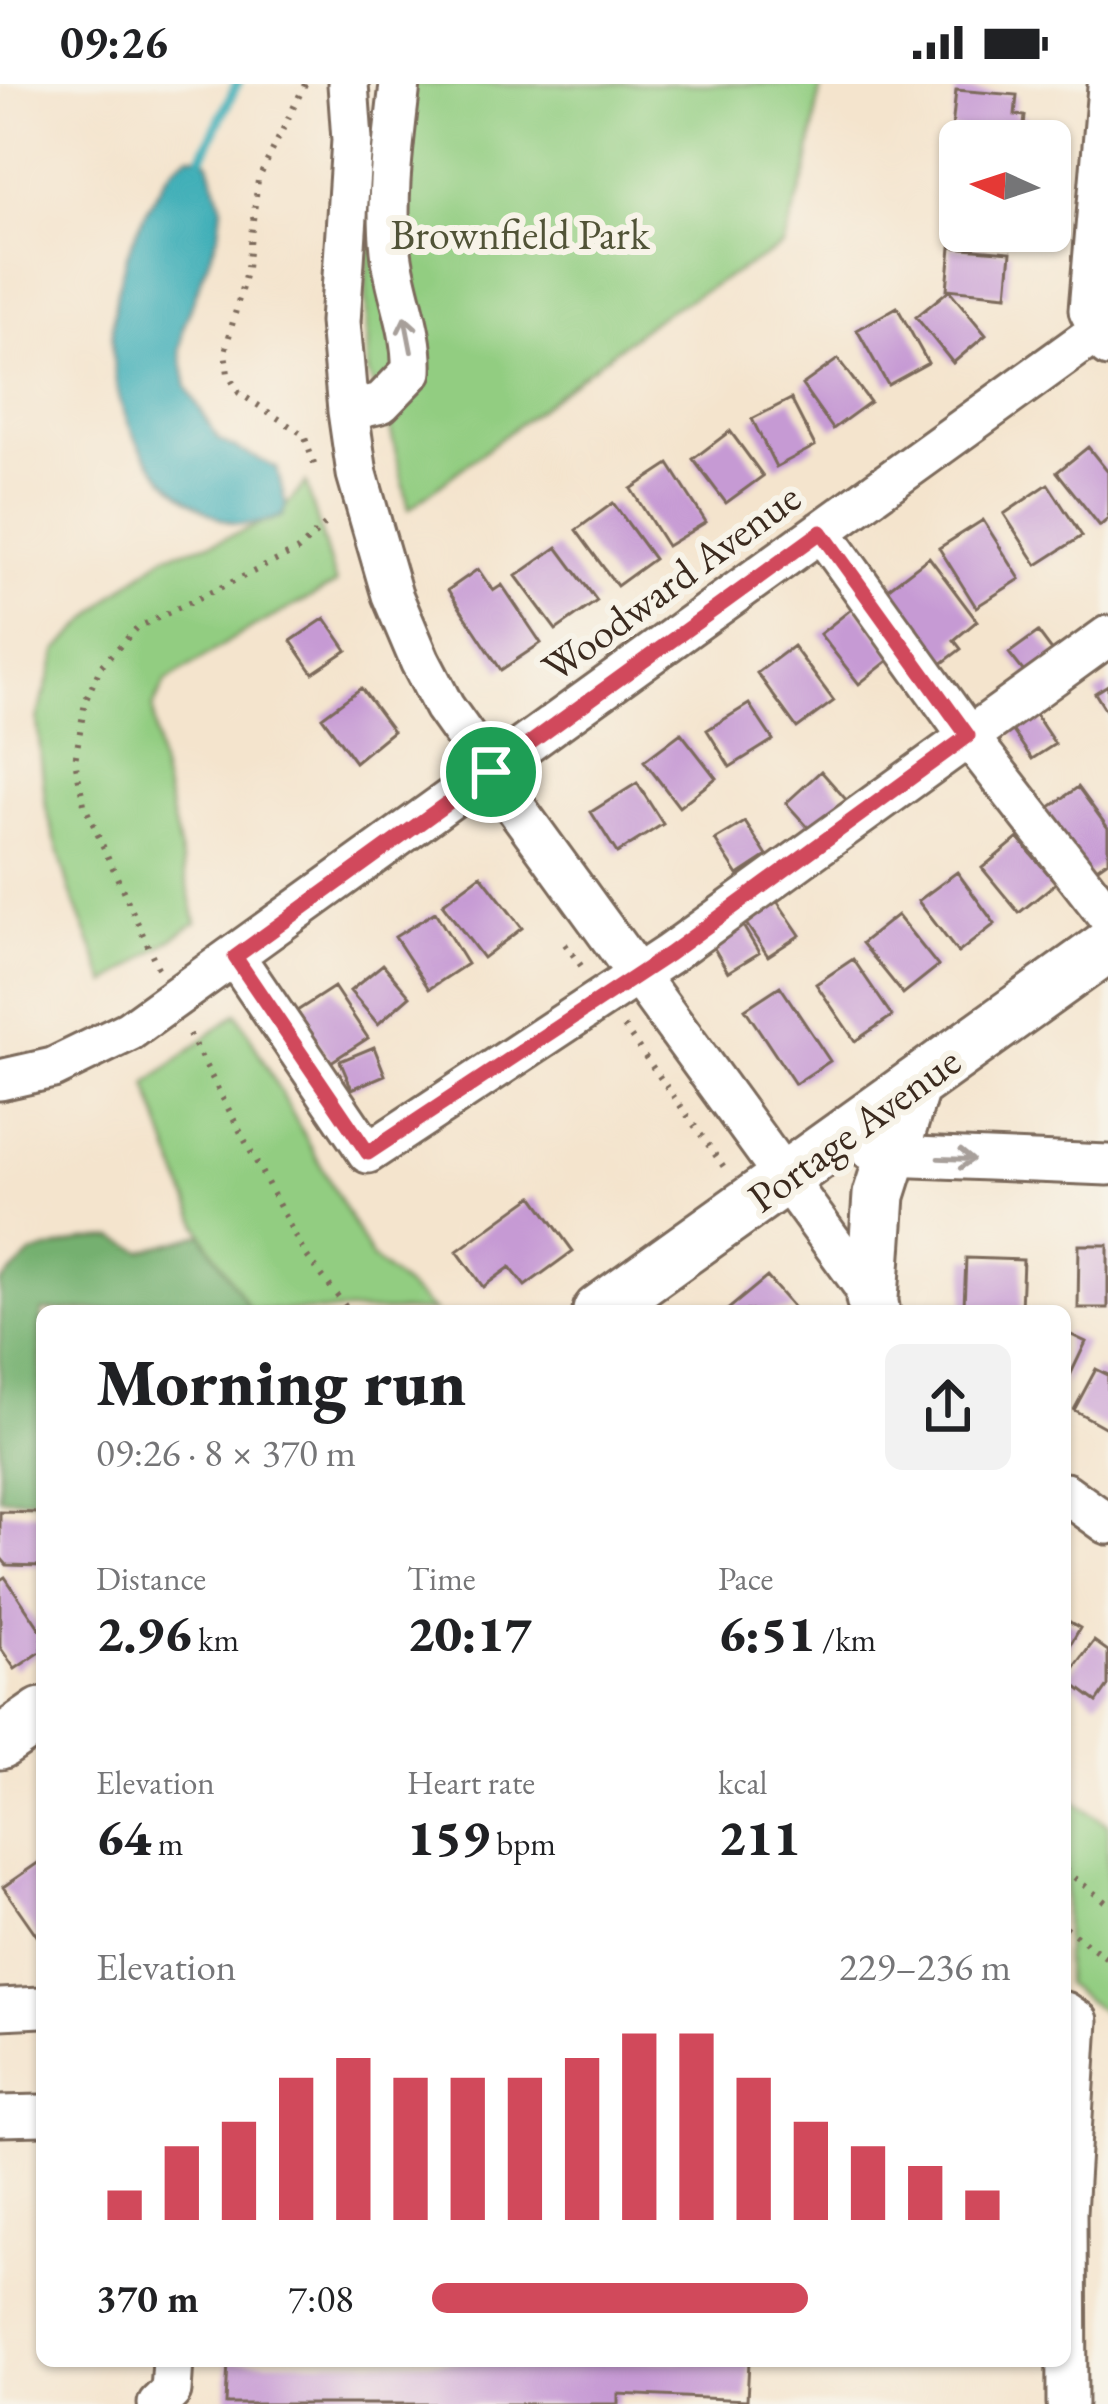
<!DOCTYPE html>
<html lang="en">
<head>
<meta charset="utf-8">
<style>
  :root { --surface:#fff; --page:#f2f2f2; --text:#202124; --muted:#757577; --accent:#d1495b }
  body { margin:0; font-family:"EB Garamond",serif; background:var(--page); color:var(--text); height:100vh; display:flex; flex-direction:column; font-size:45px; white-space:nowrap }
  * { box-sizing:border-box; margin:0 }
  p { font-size:39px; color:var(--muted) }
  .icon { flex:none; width:66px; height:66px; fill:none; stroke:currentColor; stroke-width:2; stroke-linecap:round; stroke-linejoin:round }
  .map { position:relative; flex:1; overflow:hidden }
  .panel { position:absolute; left:36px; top:1221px; width:1035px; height:1062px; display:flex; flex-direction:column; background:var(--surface); border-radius:18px; box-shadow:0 3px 9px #0004 }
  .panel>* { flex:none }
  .needle { width:78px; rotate:273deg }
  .fabs { position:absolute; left:939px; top:36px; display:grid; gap:24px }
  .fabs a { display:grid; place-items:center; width:132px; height:132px; border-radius:18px; background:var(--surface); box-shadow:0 3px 9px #0004; font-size:60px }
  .pin { position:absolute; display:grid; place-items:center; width:102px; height:102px; color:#fff; margin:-51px; border:6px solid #fff; border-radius:50%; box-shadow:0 3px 12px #0007 }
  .round { display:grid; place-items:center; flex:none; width:126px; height:126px; border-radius:18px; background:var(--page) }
  .overview { display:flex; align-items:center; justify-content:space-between; height:204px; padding:0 60px }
  h1 { font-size:66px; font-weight:800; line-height:90px }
  .stats { display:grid; grid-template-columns:repeat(3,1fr); gap:18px; height:204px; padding:12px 60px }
  .stats div { display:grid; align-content:center }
  .stats b { font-size:51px; font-weight:800 }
  .stats small { font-size:33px; font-weight:400 }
  .stats p { font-size:33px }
  .chart { height:336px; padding:24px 60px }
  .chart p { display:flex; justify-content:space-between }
  .chart svg { width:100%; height:216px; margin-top:12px; stroke:var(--accent); stroke-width:6 }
  ul { padding:0 60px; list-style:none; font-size:39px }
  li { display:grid; grid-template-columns:192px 144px 1fr; align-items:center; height:90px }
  li i { height:30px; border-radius:15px; background:var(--accent) }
  .status { display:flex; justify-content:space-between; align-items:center; height:84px; padding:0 60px; background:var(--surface); direction:ltr }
  .status svg { height:33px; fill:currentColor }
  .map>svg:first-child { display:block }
</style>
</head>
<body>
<div class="status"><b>09:26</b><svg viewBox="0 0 49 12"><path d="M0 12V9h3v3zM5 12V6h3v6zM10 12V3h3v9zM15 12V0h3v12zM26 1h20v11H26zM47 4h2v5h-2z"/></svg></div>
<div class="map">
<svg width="1108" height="2320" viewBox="0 0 1108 2320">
  <rect width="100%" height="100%" fill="#f7f3e8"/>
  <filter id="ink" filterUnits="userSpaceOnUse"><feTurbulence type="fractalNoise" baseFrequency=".00833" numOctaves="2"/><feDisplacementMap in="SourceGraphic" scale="24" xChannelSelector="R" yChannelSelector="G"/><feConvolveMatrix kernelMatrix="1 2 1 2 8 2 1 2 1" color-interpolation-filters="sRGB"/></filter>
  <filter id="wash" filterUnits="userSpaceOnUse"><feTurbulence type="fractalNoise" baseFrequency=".004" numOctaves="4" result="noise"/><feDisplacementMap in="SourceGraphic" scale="48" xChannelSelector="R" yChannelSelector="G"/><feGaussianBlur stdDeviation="2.7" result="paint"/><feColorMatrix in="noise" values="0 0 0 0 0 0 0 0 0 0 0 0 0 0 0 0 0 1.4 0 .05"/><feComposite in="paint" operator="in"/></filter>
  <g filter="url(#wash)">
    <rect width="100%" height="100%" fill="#f4e4cd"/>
    <path fill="#92cd81" stroke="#667c50" stroke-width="3" d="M386 0H821L807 87 783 162 659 232 409 425 388 335 368 290 366 195Z
      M306 399 336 500 237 552 166 597 153 623 158 672 196 838 107 900 70 807 46 724 37 635 58 566 115 510 166 471 218 457 282 432 286 422Z
      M237 929 372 1174 434 1227H251C197 1160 174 1079 147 1000Z
      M1065 1710 1108 1741V1932L1065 1900Z"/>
    <path fill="#75b06f" stroke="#586d46" stroke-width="3" d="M202 1150 251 1227H42V1415L0 1414V1200L32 1170 84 1156 115 1154 143 1167Z"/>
    <path fill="#3daeb7" stroke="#3c6c6a" stroke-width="3" d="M189 71 202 72 209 79 222 123 219 148 183 244 180 266 187 303 219 356 277 384 286 422 282 432C246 446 230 443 198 422 97 356 93 227 146 128 159 105 166 85 189 71Z"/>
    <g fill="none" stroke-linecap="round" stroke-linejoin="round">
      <path stroke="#3daeb7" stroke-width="10" d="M202 72 237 0"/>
    </g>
    <g id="blocks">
      <path fill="#c69ad4" d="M956 6 1017 11 1015 31 1025 32 1023 52 952 45Z
        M951 163 1011 168 1007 211 947 205Z
        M949 206 986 251 953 279 916 233Z
        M897 223 928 279 888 301 857 246Z
        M838 275 870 318 833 345 802 301Z
        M791 315 815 362 776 383 752 335Z
        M730 347 763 392 726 419 693 375Z
        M1088 363 1108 388V435L1100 442 1057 388Z
        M669 380 706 438 667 462 631 405Z
        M1048 400 1082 452 1037 481 1004 430Z
        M613 419 654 475 617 502 576 446Z
        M983 436 1020 495 976 523 939 464Z
        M557 463 597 517 556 546 516 492Z
        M929 473 977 537 954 556 961 565 936 584 881 510Z
        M478 485 493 507 502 501 541 559 501 586 448 506Z
        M855 522 894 572 859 600 820 550Z
        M325 534 347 566 313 589 291 557Z
        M1038 548 1059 576 1031 597 1009 569Z
        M793 562 834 617 797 644 757 589Z
        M1108 601V630L1095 609Z
        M361 604 393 647 355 678 322 633Z
        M749 620 773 656 730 683 707 646Z
        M1033 627 1055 660 1032 675 1010 643Z
        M681 649 716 694 679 723 644 677Z
        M821 687 849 719 814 750 786 719Z
        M637 699 663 740 617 769 591 728Z
        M1078 703 1108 744V776L1084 793 1039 731Z
        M745 738 767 772 738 791 715 756Z
        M1018 754 1056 799 1019 829 982 784Z
        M957 788 995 840 958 869 918 817Z
        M481 791 522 844 483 874 442 820Z
        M777 817 800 851 768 872 745 838Z
        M435 828 467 880 429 905 395 853Z
        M897 831 938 882 903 910 862 859Z
        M739 835 759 869 728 888 708 854Z
        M853 875 892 932 855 957 816 900Z
        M383 880 410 912 378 940 350 907Z
        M780 902 830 977 795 1000 745 925Z
        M334 903 368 954 331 978 297 927Z
        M374 963 385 991 352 1005 340 977Z
        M533 1112 573 1167 525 1202 510 1183 483 1203 457 1167Z
        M1079 1161H1108V1224H1078Z
        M966 1174 1023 1176 1021 1225 964 1223Z
        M767 1193 793 1223 788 1227H726Z
        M1065 1248 1086 1258 1065 1302Z
        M1096 1285 1108 1291V1345L1074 1326Z
        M0 1428 42 1429V1482L7 1481 0 1473Z
        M5 1493 42 1548V1567L15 1585 0 1563V1496Z
        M1065 1535 1080 1544 1065 1570Z
        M1094 1557 1108 1567V1602L1097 1618 1066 1595Z
        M42 1776V1859L3 1803Z
        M228 2277H749L747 2316 618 2310V2320H226Z"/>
    </g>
  </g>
  <g filter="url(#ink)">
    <use href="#blocks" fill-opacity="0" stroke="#7c6b5b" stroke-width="3"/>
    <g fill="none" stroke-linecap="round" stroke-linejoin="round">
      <defs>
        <path id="minor" d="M348 0 352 56 340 238 348 327 357 390 392 511 420 577 444 623 514 721 879 1223
          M1108 3 1089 226 1108 263
          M348 327 381 319 412 287C414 246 395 207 391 167 385 112 394 55 400 0
          M821 447 968 652 1108 832
          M235 873 368 1069 669 870 1108 552
          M0 996 53 984 129 947 1108 240
          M869 1065 891 1072 1108 1081
          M1065 1409 1108 1440
          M0 1925 42 1923
          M1065 1928 1078 1937 1066 2129 1067 2320
          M0 2032 42 2031
          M158 2320 171 2307 173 2277"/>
        <path id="major" d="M872 1214 879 1111 914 1001
          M599 1227 1108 862
          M0 1659 42 1630"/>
      </defs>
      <use href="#minor" stroke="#7c6b5b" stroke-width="45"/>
      <use href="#major" stroke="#7c6b5b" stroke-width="57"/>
      <path stroke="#7c6b5b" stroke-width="6" stroke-dasharray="3 9" stroke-linecap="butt" d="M305 0 258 96 247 184 225 268 228 290 239 309 304 351 316 386
        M565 860 582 883
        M158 884 84 720 75 677 85 618 101 582 137 544 298 466 329 437
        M624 943 724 1083
        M189 950 303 1167 349 1227
        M1065 1786 1108 1820
        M1065 1843 1108 1875"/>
      <use href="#minor" stroke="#fff" stroke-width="39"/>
      <use href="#major" stroke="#fff" stroke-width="51"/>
    </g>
    <defs><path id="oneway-shaft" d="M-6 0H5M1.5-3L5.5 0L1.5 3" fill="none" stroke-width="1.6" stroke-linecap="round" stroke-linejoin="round" transform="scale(3)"/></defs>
    <g stroke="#a79f9a">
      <use href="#oneway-shaft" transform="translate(408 250) rotate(-101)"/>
      <use href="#oneway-shaft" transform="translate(956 1075) rotate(2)"/>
    </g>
  </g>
  <g fill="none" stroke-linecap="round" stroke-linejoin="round" filter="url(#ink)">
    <defs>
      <path id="route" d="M821 448 968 652 669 870 368 1069 235 873Z"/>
    </defs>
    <use href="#route" stroke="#fff" stroke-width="24"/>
    <use href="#route" stroke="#d1495b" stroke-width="15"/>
  </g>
  <g text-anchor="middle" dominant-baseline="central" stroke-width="12" stroke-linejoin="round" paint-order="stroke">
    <g font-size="42" fill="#515337" stroke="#f7f3e8">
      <text x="520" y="150">Brownfield Park</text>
    </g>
    <g font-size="42" fill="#3b2a1e" stroke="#f7f3e8">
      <text transform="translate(671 498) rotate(-36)">Woodward Avenue</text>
      <text transform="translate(854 1045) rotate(-36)">Portage Avenue</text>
    </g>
  </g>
</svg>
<div class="fabs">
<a><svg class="needle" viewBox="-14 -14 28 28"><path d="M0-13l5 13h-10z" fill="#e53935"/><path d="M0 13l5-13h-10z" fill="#757577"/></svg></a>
</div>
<div class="pin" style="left:491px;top:688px;background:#1e9e55"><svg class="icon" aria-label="arrive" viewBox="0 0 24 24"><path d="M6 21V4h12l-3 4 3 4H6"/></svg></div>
<section class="panel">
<div class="overview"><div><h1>Morning run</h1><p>09:26 · 8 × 370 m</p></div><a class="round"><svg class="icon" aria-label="share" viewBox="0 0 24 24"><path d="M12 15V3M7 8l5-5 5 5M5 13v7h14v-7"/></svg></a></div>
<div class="stats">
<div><p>Distance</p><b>2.96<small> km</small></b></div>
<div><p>Time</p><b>20:17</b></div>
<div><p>Pace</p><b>6:51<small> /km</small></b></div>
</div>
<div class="stats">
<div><p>Elevation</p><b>64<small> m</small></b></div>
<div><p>Heart rate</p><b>159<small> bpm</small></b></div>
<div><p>kcal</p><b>211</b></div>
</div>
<div class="chart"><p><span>Elevation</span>229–236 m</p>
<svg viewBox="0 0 160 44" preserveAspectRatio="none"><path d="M5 44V38M15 44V29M25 44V24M35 44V15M45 44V11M55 44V15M65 44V15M75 44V15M85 44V11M95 44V6M105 44V6M115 44V15M125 44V24M135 44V29M145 44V33M155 44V38"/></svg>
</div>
<ul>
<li><b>370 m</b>7:08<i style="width:65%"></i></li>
</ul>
</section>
</div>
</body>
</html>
